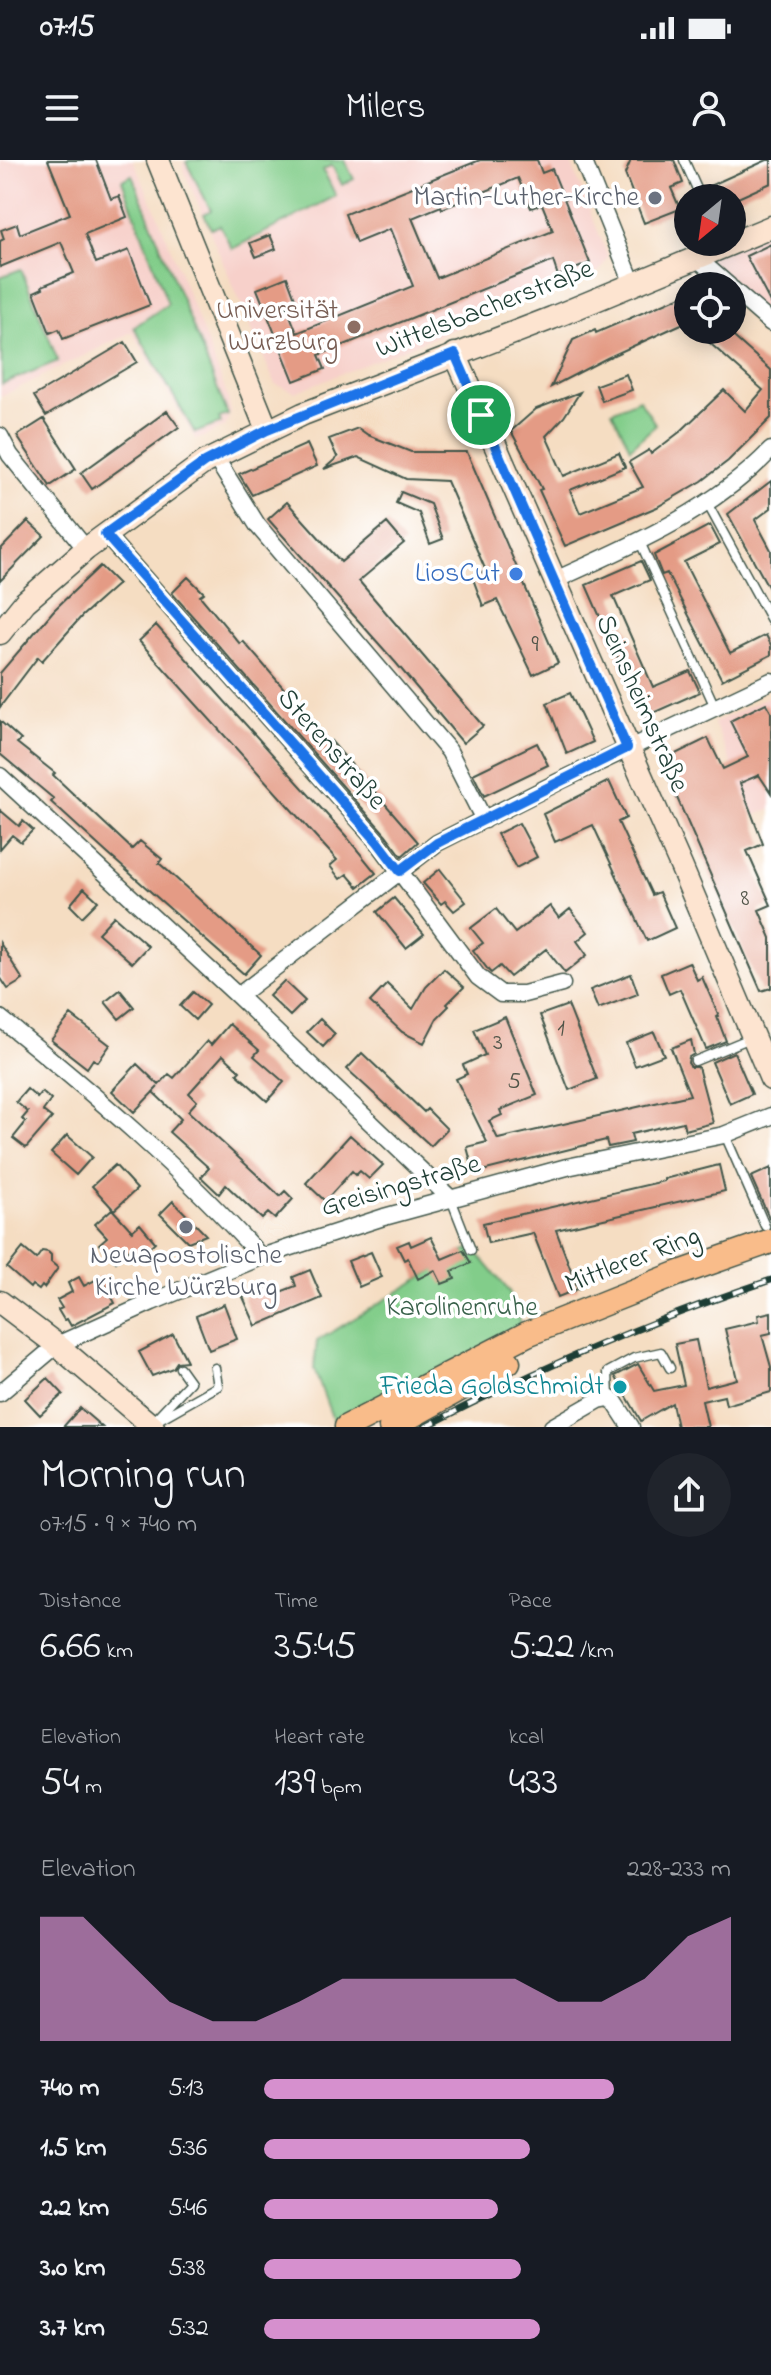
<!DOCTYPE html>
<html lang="en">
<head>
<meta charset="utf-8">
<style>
  :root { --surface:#171b24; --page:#20242c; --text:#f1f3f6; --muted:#9ea1a6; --accent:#d690ce }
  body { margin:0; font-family:"Indie Flower",sans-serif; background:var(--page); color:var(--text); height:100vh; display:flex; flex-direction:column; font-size:30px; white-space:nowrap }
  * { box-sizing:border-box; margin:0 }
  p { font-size:26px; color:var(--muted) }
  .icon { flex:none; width:44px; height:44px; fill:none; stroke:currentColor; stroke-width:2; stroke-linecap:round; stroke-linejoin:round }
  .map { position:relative; height:1267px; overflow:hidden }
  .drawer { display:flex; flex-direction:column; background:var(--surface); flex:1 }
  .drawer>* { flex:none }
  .needle { width:52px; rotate:209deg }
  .fabs { position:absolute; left:674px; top:24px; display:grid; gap:16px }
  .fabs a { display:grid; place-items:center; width:72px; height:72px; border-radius:50%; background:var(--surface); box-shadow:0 4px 20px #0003; font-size:40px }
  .pin { position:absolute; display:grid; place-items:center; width:68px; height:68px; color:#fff; margin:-34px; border:4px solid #fff; border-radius:50%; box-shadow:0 2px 8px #0007 }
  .round { display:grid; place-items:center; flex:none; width:84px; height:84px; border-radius:42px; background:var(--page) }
  .head { display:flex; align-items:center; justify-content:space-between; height:136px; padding:0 40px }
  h1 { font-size:44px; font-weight:600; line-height:60px }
  .figures { display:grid; grid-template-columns:repeat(3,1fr); gap:12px; height:136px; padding:8px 40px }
  .figures div { display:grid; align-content:center }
  .figures b { font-size:40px; font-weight:600 }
  .figures small { font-size:22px; font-weight:400 }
  .figures p { font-size:22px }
  .chart { height:224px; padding:16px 40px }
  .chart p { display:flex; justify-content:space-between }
  .chart svg { width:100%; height:144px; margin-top:8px; fill:var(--accent); opacity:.7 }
  ul { padding:0 40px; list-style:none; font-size:26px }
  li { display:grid; grid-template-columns:128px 96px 1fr; align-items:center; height:60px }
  li i { height:20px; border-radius:10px; background:var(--accent) }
  .status { display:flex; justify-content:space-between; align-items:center; height:56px; padding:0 40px; background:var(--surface); direction:ltr }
  .status svg { height:22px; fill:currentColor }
  header { display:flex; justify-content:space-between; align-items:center; height:104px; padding:0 40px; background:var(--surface); font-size:36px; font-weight:600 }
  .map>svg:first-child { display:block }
</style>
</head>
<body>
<div class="status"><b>07:15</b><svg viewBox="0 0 49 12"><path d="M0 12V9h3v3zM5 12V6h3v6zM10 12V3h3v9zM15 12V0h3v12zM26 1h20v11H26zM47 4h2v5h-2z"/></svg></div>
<header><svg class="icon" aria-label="menu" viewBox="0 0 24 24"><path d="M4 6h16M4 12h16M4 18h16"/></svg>Milers<svg class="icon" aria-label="person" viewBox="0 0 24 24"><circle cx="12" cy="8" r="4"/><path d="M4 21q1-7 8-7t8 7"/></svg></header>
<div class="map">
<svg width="771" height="1267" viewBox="0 0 771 1267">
  <rect width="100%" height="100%" fill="#fff"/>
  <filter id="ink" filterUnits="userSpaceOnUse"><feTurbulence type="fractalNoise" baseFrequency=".0125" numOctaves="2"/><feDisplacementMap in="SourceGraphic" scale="16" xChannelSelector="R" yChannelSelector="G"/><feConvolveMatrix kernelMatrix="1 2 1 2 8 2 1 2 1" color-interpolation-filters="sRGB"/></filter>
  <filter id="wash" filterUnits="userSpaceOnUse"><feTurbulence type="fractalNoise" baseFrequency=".006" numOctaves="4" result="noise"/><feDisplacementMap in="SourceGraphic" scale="32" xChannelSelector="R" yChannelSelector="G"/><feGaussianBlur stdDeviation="1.8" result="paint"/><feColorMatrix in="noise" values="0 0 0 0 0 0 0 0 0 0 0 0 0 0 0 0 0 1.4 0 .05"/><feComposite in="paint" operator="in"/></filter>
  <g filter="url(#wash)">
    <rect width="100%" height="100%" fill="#f5ddc2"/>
    <path fill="#f7d0ca" d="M0 0H133L157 53 226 232 231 252 225 267 196 280 132 172 0 237Z
      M185 0H570L608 97 600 111 295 232 275 224 182 6Z
      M771 65V162L698 97Z
      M771 535V649L754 656 714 563Z"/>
    <path fill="#82cd8a" stroke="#50855f" stroke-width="2" d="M190 0H344L354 19 342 25 332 5 323 10 336 36 232 89 220 65 211 69 204 54 211 50 186 2Z
      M132 15 228 255 219 258 221 263 195 273 134 167 168 144 122 20Z
      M21 109 58 201 2 224 0 117Z
      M639 239 656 265 630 288 612 251Z
      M472 1087 509 1131 523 1172 389 1231 333 1260 314 1209 317 1181Z"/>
    <g id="blocks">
      <path fill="#e49b85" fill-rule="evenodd" d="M48 0H96L111 39 119 36 127 57 85 74 96 103 129 90 150 145 63 179 59 169 50 173 34 132 43 128 42 126 74 113 61 82 0 107V81L4 79 1 70 17 64 20 74 70 54Z
        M480 0H537L542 13 552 9 590 103 558 116 553 101 319 195 325 209 294 221 257 129 287 117 296 141 286 145 297 173 413 126 390 69 356 83 345 54ZM518 18 531 48 542 44 553 71 437 118 412 58 441 46 442 49Z
        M631 0H674L683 23 671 28 680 49 644 63 625 14Z
        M767 0H771V23L738 38H710L705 28Z
        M270 75 276 89 256 97 250 83Z
        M771 84V144L746 96Z
        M688 133V161L607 198 551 227 573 180 595 170 596 173Z
        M695 170H726L771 210V258L728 301 702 321 657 347 565 386 539 330 542 329 511 271 536 249 580 232 564 257 546 276 564 316 619 293 625 307 570 330 580 353 643 327 629 302 649 290 651 294 681 271 724 230 745 251 763 230Z
        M125 182 137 202 46 256 34 236Z
        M626 214 632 230 602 241 596 225Z
        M167 251 179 267 92 329 81 313Z
        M44 259 76 309 50 326 17 276Z
        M358 268 368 275 411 292H467L558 503 533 515 497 440 483 446 472 416 486 411 447 321 406 319 358 297 324 309 339 296 337 297 329 279Z
        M307 284 317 306 252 335 239 314Z
        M771 321V348L755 360 771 390V432L728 354Z
        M401 332 430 344 443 379 430 384 419 353 396 343Z
        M287 342 341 402 387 363 404 383 359 421 483 566 463 583 396 503 268 359Z
        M28 361 44 376 0 421V390Z
        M710 365 720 384 684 402 730 493 766 475 771 485V495L722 520 667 413 662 415 654 395Z
        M641 401 650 420 613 436 653 527 690 511 700 532 644 557 586 425Z
        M100 406 118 424 82 456 42 501 38 497 0 547V513L54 450Z
        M188 417 204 433 200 436 240 484 243 481 293 539 291 541 329 583 331 581 418 682 402 696 386 675 172 433Z
        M156 465 346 676 376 713 358 727 347 714 340 719 330 706 337 700 139 481Z
        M570 533 593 582 567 594 547 543Z
        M766 543 771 552V633L759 615 740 623 763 684 747 691 771 745 759 750 771 778V828L761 831 661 601 708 578 723 609 748 597 730 561Z
        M0 561 21 580 17 583 55 613 53 615 132 689 140 681 162 699 159 703 261 795 244 814 108 694 51 642 54 639 0 594Z
        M537 583 548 605 484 636 473 614Z
        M609 621 626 658 618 662 652 735 659 732 675 768 647 781 593 665 555 682 543 654Z
        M0 650 19 666 23 661 33 670 21 682 12 675 0 689Z
        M519 663 537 697 516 708 497 674Z
        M440 709 466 742 454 751 445 741 441 744 423 723Z
        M84 728 98 741 82 757 70 745Z
        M394 738 424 774 406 788 377 752Z
        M550 746 559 758 570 749 588 772 577 781 587 795 565 813 546 789 510 817 500 806 491 813 489 811 473 790 483 783 471 768 496 749 515 773Z
        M114 756 148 786 132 803 98 773Z
        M0 783 23 820 8 829 0 817Z
        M689 802 697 820 702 817 719 856 717 857 726 881 706 889 680 829 669 834 661 814Z
        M444 809 464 827 447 844 449 846 437 858 424 883 402 872 370 842 387 824 413 849 426 827Z
        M631 814 638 834 598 849 590 830Z
        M284 821 305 841 290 856 269 836Z
        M120 830 134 847 119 859 105 842Z
        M193 832 208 845 195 860 180 846Z
        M568 845 597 919 569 930 540 855Z
        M71 855 110 885 98 902 93 899 87 908 51 880Z
        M505 857 537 935 500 950 502 955 489 961 498 979 690 935 671 888 691 880 694 894 689 897 688 903 691 907H698L713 963 685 970 683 962 631 974 633 982 608 987 606 980 474 1013 467 987 487 982 456 919 467 914 463 905 485 895 474 870Z
        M320 859 335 874 323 887 307 872Z
        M229 864 259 890 254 896 284 922 267 941 237 914 240 911 223 895 189 933 197 941 188 951 280 1036 285 1031 293 1039 275 1059 268 1053 262 1059 226 1025 219 1034 201 1017 209 1008 169 972 181 959 153 932 158 927 134 952 112 931 137 904 159 925 169 914 174 918 207 881 211 885Z
        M654 872 664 895 635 906 626 883Z
        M734 892 752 934 730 944 712 902Z
        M362 893 424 952 427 949 447 969 431 986 347 909Z
        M27 929 37 938 42 932 51 940 43 951 52 958 26 988 13 978 26 962 22 959 28 952 16 942Z
        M67 975 92 997 76 1015 51 993Z
        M350 975 383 1005 369 1019 360 1011 356 1015 352 1011 325 1041 306 1023Z
        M115 1005 137 1029 114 1050 92 1026Z
        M719 1005 725 1031 556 1070 578 1129 558 1137 533 1073 488 1083 483 1063 664 1021V1019Z
        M771 1008V1062L751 1017Z
        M173 1041 206 1075 188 1082 160 1054Z
        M112 1049 132 1071 140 1064 155 1082 138 1098 130 1089 116 1102 99 1084 107 1077 95 1064Z
        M431 1077 442 1099 463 1090 471 1103 452 1111 455 1119 442 1124 435 1110 418 1119 408 1098 404 1100 397 1086 409 1081 411 1086Z
        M23 1088 36 1099 42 1091 48 1092 51 1095V1102L58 1108 44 1128 42 1126 39 1130 32 1125 30 1128 7 1108Z
        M371 1092 382 1117 359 1127 348 1101Z
        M310 1110 322 1138 256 1166 243 1137 271 1125 275 1134 296 1126 293 1117Z
        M79 1117 84 1126 101 1117 115 1143 71 1166 67 1159 64 1160 58 1150 62 1148 57 1140 72 1132 68 1123Z
        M224 1144 237 1179 209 1190 196 1156Z
        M771 1152V1173L762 1175 771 1207V1232L726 1245 724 1236 702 1241 708 1267H677L672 1243 641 1261 615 1216 638 1204 654 1231 684 1225 675 1184 696 1180 706 1227 737 1219 725 1169 759 1161 758 1155Z
        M173 1174 187 1201 177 1202 173 1208 152 1216 139 1192Z
        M48 1218 63 1234 40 1255 25 1239Z
        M80 1248 102 1267H63Z"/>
    </g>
  </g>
  <g filter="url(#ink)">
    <use href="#blocks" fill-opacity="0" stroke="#3f5549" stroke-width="2"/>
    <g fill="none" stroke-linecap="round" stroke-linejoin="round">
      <defs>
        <path id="lane" d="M684 0 701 38
          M707 343 771 460
          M640 382 715 547
          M695 901 753 877
          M725 975 765 1066
          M451 1039 471 1090
          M609 1238 608 1212 634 1198 661 1192 670 1208
          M156 1258 190 1222 180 1208
          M151 1264 218 1226 215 1208"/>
        <path id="street" d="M583 0 633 124
          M698 99 729 126
          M732 129 771 163
          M0 276 10 295 86 389
          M215 297 258 366 449 591 484 660
          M105 374 378 682 478 817 501 834H524L562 824
          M553 421C631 386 711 352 771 290
          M0 616 238 836 451 1039
          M238 836 437 683 560 621 771 521
          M0 858C92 932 182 1009 261 1097
          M0 1233 57 1185 152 1142 261 1097 384 1057 567 1007 724 975 771 956
          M552 1267 599 1240 609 1238 614 1241 631 1267"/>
        <path id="secondary" d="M158 0 267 270
          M455 194 681 706 771 919
          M0 473 25 442 86 389 205 302 303 254 552 158 771 67
          M0 1142 57 1185 153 1267"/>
        <path id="primary" d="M347 1267 527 1174 677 1114 771 1081
          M391 1267 508 1202"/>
      </defs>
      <use href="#lane" stroke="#3f5549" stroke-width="11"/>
      <use href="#street" stroke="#3f5549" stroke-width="19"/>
      <use href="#secondary" stroke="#3f5549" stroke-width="25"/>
      <use href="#primary" stroke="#3f5549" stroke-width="27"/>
      <use href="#lane" stroke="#fff" stroke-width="8"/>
      <use href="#street" stroke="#fff" stroke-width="16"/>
      <use href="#secondary" stroke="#fde4d0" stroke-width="22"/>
      <use href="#primary" stroke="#f9bc8a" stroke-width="24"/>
      <defs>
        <path id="rail" d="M425 1267C537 1209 651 1160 771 1120"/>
      </defs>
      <use href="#rail" stroke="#1f3d34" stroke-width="7"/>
      <use href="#rail" stroke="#fff" stroke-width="4" stroke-dasharray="12" stroke-linecap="butt"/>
    </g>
  </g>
  <g fill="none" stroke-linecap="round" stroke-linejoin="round" filter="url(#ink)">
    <defs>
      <path id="route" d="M455 194 627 588 437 683 400 711 378 682 105 374 205 302 267 270Z"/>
    </defs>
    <use href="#route" stroke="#fff" stroke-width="16"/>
    <use href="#route" stroke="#1a73e8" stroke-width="10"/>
  </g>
  <g fill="#6b7280" stroke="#fff" stroke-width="3">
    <circle cx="655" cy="38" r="8"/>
    <circle cx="186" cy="1067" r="8"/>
  </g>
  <circle fill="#8d6e63" stroke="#fff" stroke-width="3" cx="354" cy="167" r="8"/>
  <circle fill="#3f7fe0" stroke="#fff" stroke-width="3" cx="516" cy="414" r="8"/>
  <circle fill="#0f9aa8" stroke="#fff" stroke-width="3" cx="620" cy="1227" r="8"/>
  <g text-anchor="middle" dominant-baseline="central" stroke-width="7" stroke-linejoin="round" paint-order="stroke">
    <g font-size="24" fill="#505448">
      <text x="535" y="485">9</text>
      <text x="745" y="739">8</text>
      <text x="561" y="869">1</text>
      <text x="498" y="883">3</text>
      <text x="514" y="922">5</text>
    </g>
    <g font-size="28" fill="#5b616d" stroke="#fff" text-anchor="end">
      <text x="639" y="38">Martin-Luther-Kirche</text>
      <text x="186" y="1096" text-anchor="middle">Neuapostolische<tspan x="186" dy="32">Kirche Würzburg</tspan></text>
    </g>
    <g font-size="28" fill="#1f3d34" stroke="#fff">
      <text transform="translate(485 150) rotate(-21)">Wittelsbacherstraße</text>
      <text transform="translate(641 544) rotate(66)">Seinsheimstraße</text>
      <text transform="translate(331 590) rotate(49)">Sterenstraße</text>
      <text transform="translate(401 1027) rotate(-16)">Greisingstraße</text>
      <text transform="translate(633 1101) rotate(-21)">Mittlerer Ring</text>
    </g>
    <g font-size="28" fill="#785e54" stroke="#fff" text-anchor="end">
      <text x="338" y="151">Universität<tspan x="338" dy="32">Würzburg</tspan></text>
    </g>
    <g font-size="28" fill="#366cbe" stroke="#fff" text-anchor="end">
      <text x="500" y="414">LiosCut</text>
    </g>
    <g font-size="28" fill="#38614a" stroke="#fff">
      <text x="462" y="1148">Karolinenruhe</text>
    </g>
    <g font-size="28" fill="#0d838f" stroke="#fff" text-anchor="end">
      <text x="604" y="1227">Frieda Goldschmidt</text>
    </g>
  </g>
</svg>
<div class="fabs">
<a><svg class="needle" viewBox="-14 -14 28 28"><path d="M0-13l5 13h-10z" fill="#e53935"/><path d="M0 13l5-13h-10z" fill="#9ea1a6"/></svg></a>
<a><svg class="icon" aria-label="locate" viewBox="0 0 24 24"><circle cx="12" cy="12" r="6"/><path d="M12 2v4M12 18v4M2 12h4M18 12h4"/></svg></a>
</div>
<div class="pin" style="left:481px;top:255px;background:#1e9e55"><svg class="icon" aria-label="arrive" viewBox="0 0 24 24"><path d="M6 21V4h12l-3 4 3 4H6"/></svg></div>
</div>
<section class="drawer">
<div class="head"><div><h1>Morning run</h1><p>07:15 · 9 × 740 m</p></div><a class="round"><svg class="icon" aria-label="share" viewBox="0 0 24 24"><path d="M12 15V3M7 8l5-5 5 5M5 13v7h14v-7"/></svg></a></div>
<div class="figures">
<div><p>Distance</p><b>6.66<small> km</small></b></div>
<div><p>Time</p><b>35:45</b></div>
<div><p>Pace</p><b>5:22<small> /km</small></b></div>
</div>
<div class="figures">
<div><p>Elevation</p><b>54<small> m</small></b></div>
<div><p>Heart rate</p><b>139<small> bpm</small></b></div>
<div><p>kcal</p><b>433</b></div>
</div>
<div class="chart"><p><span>Elevation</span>228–233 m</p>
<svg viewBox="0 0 160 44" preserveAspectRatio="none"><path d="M0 44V6L10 6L20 19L30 32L40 38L50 38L60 32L70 25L80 25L90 25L100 25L110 25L120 32L130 32L140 25L150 12L160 6V44z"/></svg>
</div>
<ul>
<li><b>740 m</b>5:13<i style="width:75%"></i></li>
<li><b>1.5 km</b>5:36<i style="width:57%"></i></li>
<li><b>2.2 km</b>5:46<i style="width:50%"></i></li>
<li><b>3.0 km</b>5:38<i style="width:55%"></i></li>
<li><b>3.7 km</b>5:32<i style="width:59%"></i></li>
</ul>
</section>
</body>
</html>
